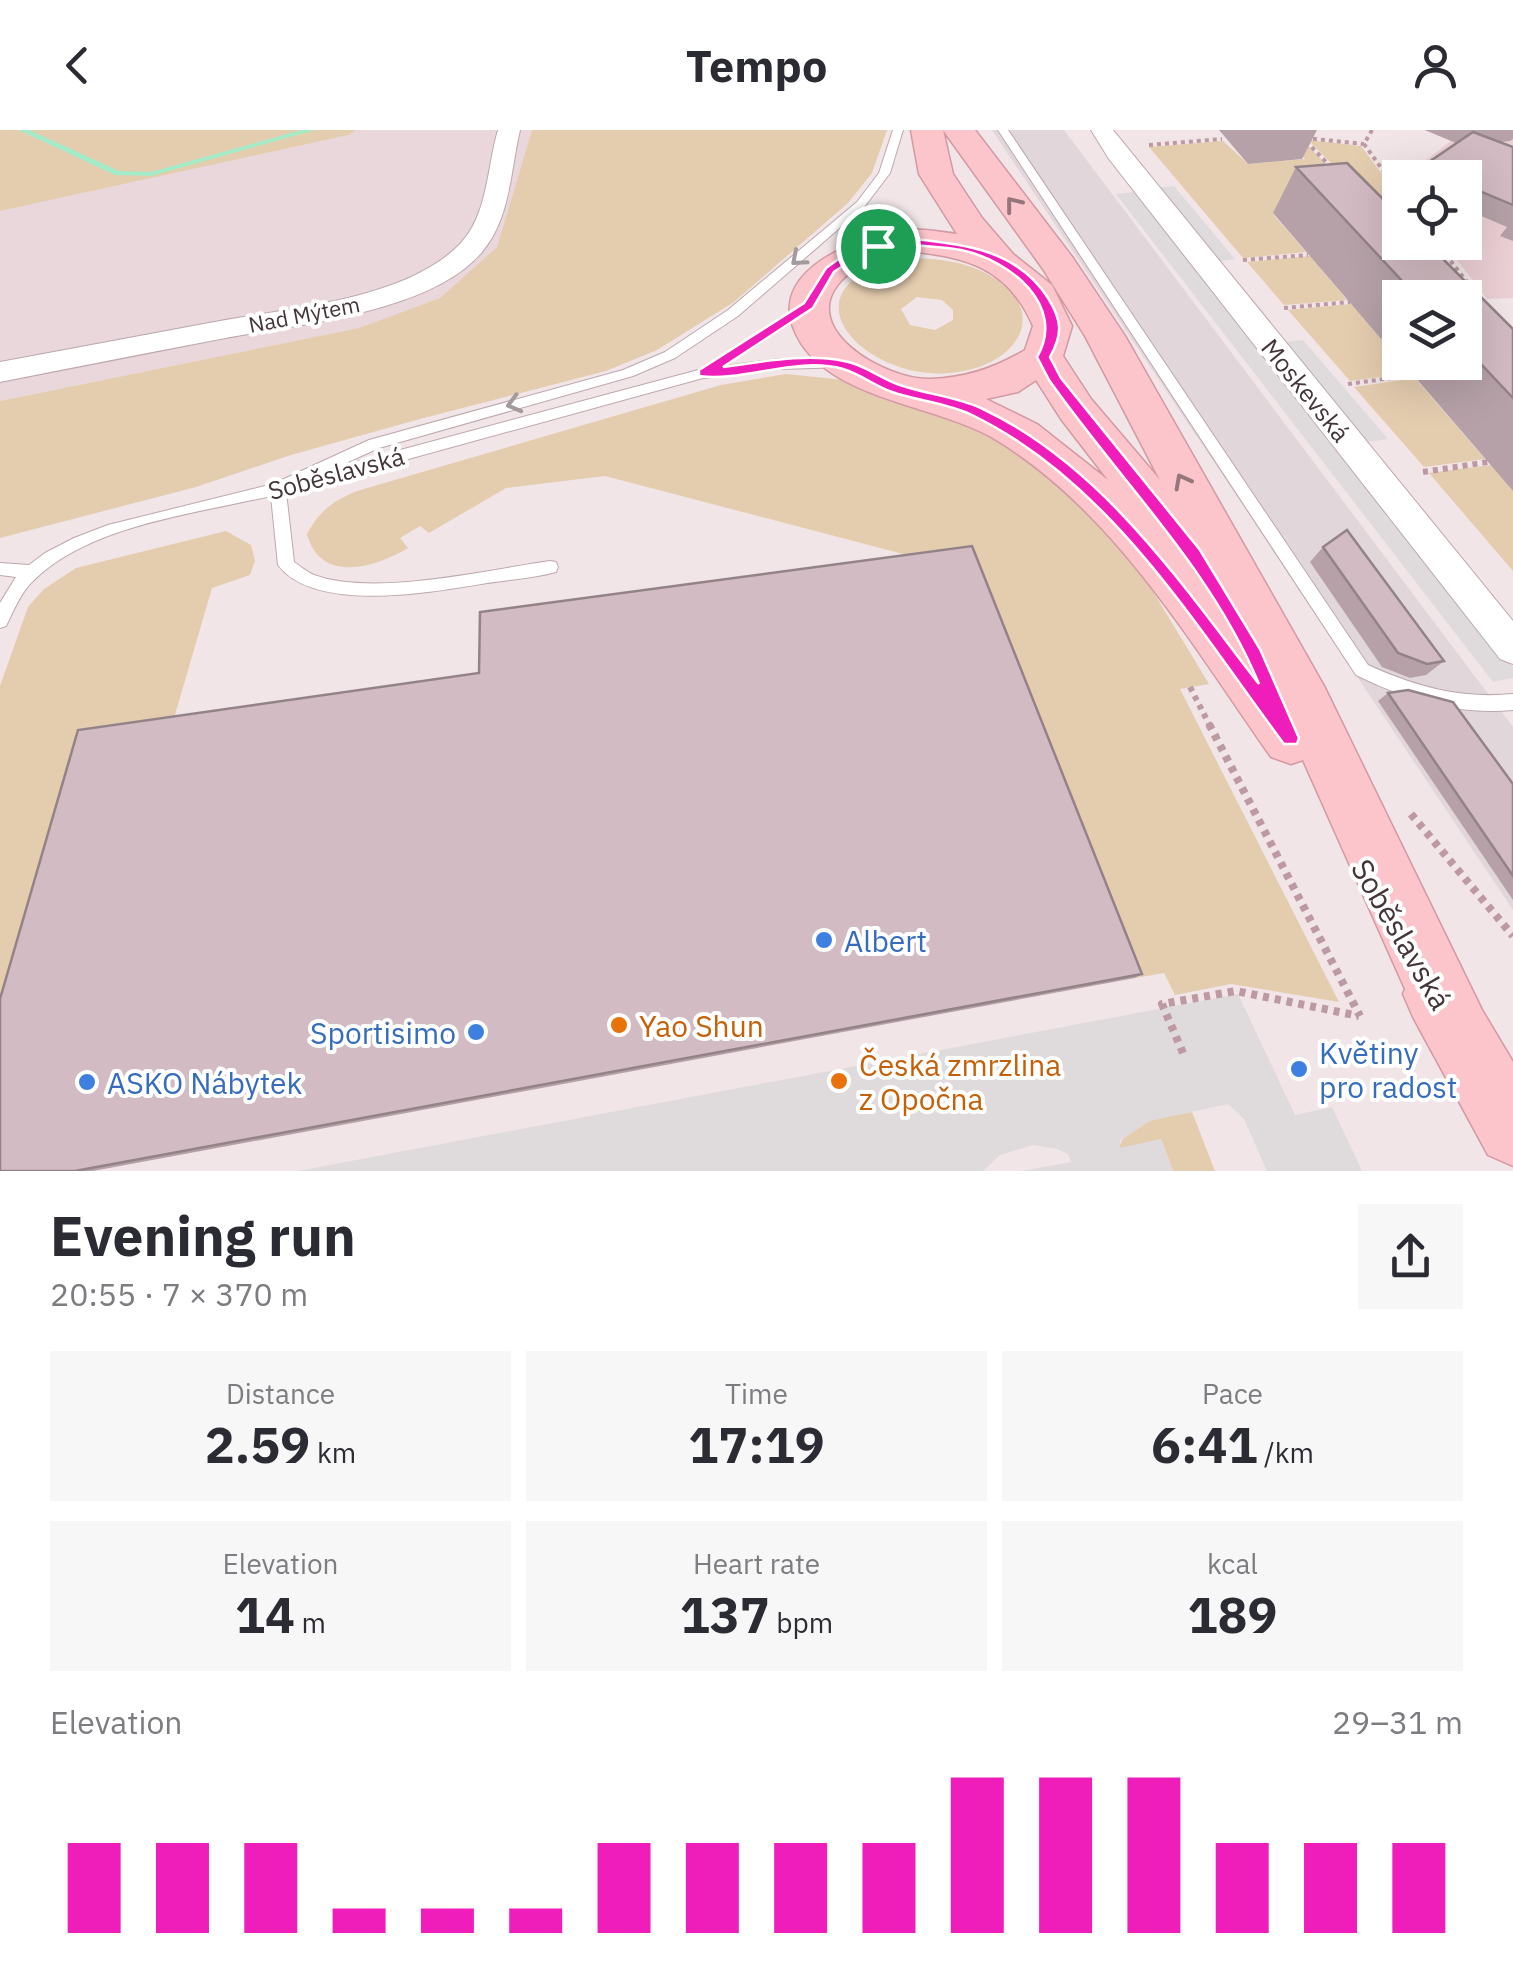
<!DOCTYPE html>
<html lang="en">
<head>
<meta charset="utf-8">
<style>
  :root { --surface:#fff; --page:#f7f7f7; --text:#2b2b33; --muted:#7c7c81; --accent:#ef1ebb }
  body { margin:0; font-family:"IBM Plex Sans",sans-serif; background:var(--page); color:var(--text); height:100vh; display:flex; flex-direction:column; font-size:38px; white-space:nowrap }
  * { box-sizing:border-box; margin:0 }
  p { font-size:32px; color:var(--muted) }
  .icon { flex:none; width:55px; height:55px; fill:none; stroke:currentColor; stroke-width:2; stroke-linecap:round; stroke-linejoin:round }
  .map { position:relative; height:1041px; overflow:hidden }
  .side { display:flex; flex-direction:column; background:var(--surface); flex:1 }
  .side>* { flex:none }
  .controls { position:absolute; left:1382px; top:30px; display:grid; gap:20px }
  .controls a { display:grid; place-items:center; width:100px; height:100px; border-radius:0px; background:var(--surface); box-shadow:0 10px 40px #0002; font-size:50px }
  .pin { position:absolute; display:grid; place-items:center; width:85px; height:85px; color:#fff; margin:-42px; border:5px solid #fff; border-radius:50%; box-shadow:0 2px 10px #0007 }
  .round { display:grid; place-items:center; flex:none; width:105px; height:105px; border-radius:0px; background:var(--page) }
  .overview { display:flex; align-items:center; justify-content:space-between; height:170px; padding:0 50px }
  h1 { font-size:55px; font-weight:800; line-height:75px }
  .stats { display:grid; grid-template-columns:repeat(3,1fr); gap:15px; height:170px; padding:10px 50px }
  .stats div { display:grid; align-content:center; border-radius:0px; background:var(--page); text-align:center }
  .stats b { font-size:50px; font-weight:800 }
  .stats small { font-size:28px; font-weight:400 }
  .stats p { font-size:28px }
  .chart { height:280px; padding:20px 50px }
  .chart p { display:flex; justify-content:space-between }
  .chart svg { width:100%; height:180px; margin-top:10px; stroke:var(--accent); stroke-width:6 }
  header { display:flex; justify-content:space-between; align-items:center; height:130px; padding:0 50px; background:var(--surface); font-size:45px; font-weight:800 }
  .map>svg:first-child { display:block }
</style>
</head>
<body>
<header><svg class="icon" aria-label="back" viewBox="0 0 24 24"><path d="M15 5l-7 7 7 7"/></svg>Tempo<svg class="icon" aria-label="person" viewBox="0 0 24 24"><circle cx="12" cy="8" r="4"/><path d="M4 21q1-7 8-7t8 7"/></svg></header>
<div class="map">
<svg width="1513" height="1041" viewBox="0 0 1513 1041">
  <rect width="100%" height="100%" fill="#f1e5e7"/>
  <path fill="#e9d7db" d="M356 0H532L497 117 440 168 359 198 0 271V81L349 5Z"/>
  <path fill="#e1d7da" d="M992 0H1064L1513 597V780Z"/>
  <path fill="#eacfd4" d="M1424 0H1513V168L1487 169 1444 113 1465 112V48L1417 37 1451 11Z"/>
  <path fill="#e4ccaf" fill-rule="evenodd" d="M0 0H356L349 5 0 81Z
    M532 0H887L872 43 848 73 734 172 657 220 606 241 420 289 291 325 196 357 0 408V271L359 198 440 168 497 117Z
    M1308 10 1361 16 1400 68V80L1333 35Z
    M1223 11 1248 34 1305 29 1290 12 1304 11 1329 38 1400 85V99L1273 84 1306 122 1243 128 1149 17Z
    M1310 126 1347 170 1284 175 1247 132Z
    M913 128C941 129 970 132 994 148 1041 178 1026 220 979 237 878 272 758 153 913 128ZM917 167 942 170 953 180V190L935 200 910 195 901 179Z
    M1351 174 1410 243 1350 251 1288 180Z
    M786 244 845 250 1002 308 1099 388 1143 445 1209 554 1180 559 1339 872 1231 854 1175 865 1164 843 1135 848 969 425 926 430 605 346 506 358 429 403 420 396 400 408 408 418C375 438 320 454 307 404 320 380 333 371 357 361L721 255Z
    M1415 248 1485 329 1424 337 1354 257Z
    M1491 335 1513 361V441L1429 343Z
    M226 401 251 415 255 431 250 445 212 458 172 595 0 922V556L28 477 44 459 76 438Z
    M1192 982 1215 1041H1173L1161 1009 1119 1019C1125 990 1168 987 1192 982Z"/>
  <path fill="#dfdadc" d="M1174 56 1235 129 1216 132 1157 58Z
    M1134 62 1513 537V548L1493 552 1116 64Z
    M1303 210 1388 309 1368 312 1284 212Z
    M1238 864 1295 985 1332 977 1362 1041H1267L1244 989 1228 974 1150 991 1120 1011V1018L1161 1009 1173 1041H1022L1071 1032 1068 1024 1057 1019 1033 1015 1000 1025 983 1041H298Z"/>
  <g fill="none" stroke-linecap="round" stroke-linejoin="round">
    <path fill="#a3ecc8" fill-rule="evenodd" d="M19 0H29L119 41 151 42 302 0H315L151 46 115 45Z"/>
    <defs>
      <path id="service" d="M893 0H903L890 43 865 76 738 186 675 228 633 246 379 318 337 337 702 239 808 172 814 176 813 179 724 236 779 229H843L848 231V237L779 239 703 248 314 355 307 351 286 362 294 432C300 436 307 442 314 445 374 467 486 440 550 431L556 432 558 437 556 442C534 448 509 450 487 453 433 462 315 484 278 435L271 366C198 383 90 395 34 450 21 462 14 480 6 496L0 498V473L16 447 0 445V433L29 435 45 423 74 408 108 395 273 354 369 310 623 240 665 222 728 180 857 72 879 43Z
        M998 0H1008L1368 535C1416 557 1461 569 1513 564V580C1456 585 1407 570 1356 545Z"/>
      <path id="minor" d="M498 0H520C510 42 511 87 482 122 429 185 287 195 210 211 140 224 70 238 0 252V232C70 219 140 206 209 193 285 178 405 171 460 114 488 85 487 37 498 0Z
        M1091 0H1113L1513 491V534L1500 529 1109 29Z"/>
      <path id="secondary" d="M911 0H943L953 44 982 88 1013 124 1052 155 1072 196 1063 226 1091 269 1160 350 1085 206 1043 139 943 0H975L1073 128 1125 206 1324 556 1482 880 1513 932V1036L1488 1025 1413 887 1403 864 1405 859 1303 630 1291 634 1271 627C1192 515 1114 380 993 308 933 273 819 269 793 197 771 137 862 106 905 100 921 98 941 102 957 104L919 44ZM908 121C967 127 1008 138 1033 196L1025 220C995 238 966 248 931 249 886 251 791 197 845 147 862 131 886 127 908 121ZM1036 250 1061 289 1108 350 1037 294 986 269 1018 262ZM1204 434 1235 492 1192 439Z"/>
    </defs>
    <use href="#service" stroke="#bca8ad" stroke-width="2"/>
    <use href="#minor" stroke="#bca8ad" stroke-width="2"/>
    <use href="#secondary" stroke="#d399a2" stroke-width="3"/>
    <path stroke="#bd9aa3" stroke-width="4" stroke-dasharray="4 4" stroke-linecap="butt" d="M1295 0 1332 38
      M1372 0 1364 14 1400 64
      M1305 8 1364 14
      M1149 15 1222 9
      M1384 72 1400 82
      M1436 112 1474 161
      M1243 130 1308 125
      M1284 178 1350 172
      M1348 254 1413 245"/>
    <path stroke="#bd9aa3" stroke-width="6" stroke-dasharray="5 5" stroke-linecap="butt" d="M1423 342 1488 332
      M1190 557 1210 596"/>
    <path stroke="#bd9aa3" stroke-width="8" stroke-dasharray="6 6" stroke-linecap="butt" d="M1209 594 1360 886
      M1411 684 1513 806
      M1183 923 1162 874 1236 861 1359 886"/>
    <use href="#service" fill="#fff" fill-rule="evenodd"/>
    <use href="#minor" fill="#fff" fill-rule="evenodd"/>
    <use href="#secondary" fill="#fcc5cc" fill-rule="evenodd"/>
  </g>
  <path fill="#b5a1a7" d="M1219 0H1317L1302 29 1248 34Z
    M1425 0H1513V9L1510 11 1501 12 1513 17V111L1500 106 1507 97 1465 79V48H1417L1426 34 1456 13Z
    M1296 37 1513 199V361L1402 232H1465V168H1400V231L1273 83Z
    M1323 417 1444 531 1426 545 1410 548 1382 537 1310 432Z
    M1388 563 1513 654V770L1378 571Z
    M1142 844 1135 848 93 1041H0Z"/>
  <path fill="#d2bbc2" stroke="#938388" stroke-width="2.5" d="M1473 2 1513 17V75L1465 55V48H1447L1451 44 1426 34Z
    M1347 33 1400 86V112H1426L1513 199V268L1465 217V168H1418L1296 37Z
    M1347 400 1444 531 1427 534 1398 523 1323 417Z
    M972 416 1142 844 75 1041H0V869L78 600 479 543 480 482Z
    M1408 560 1453 572 1513 654V746L1388 563Z"/>
  <defs><path id="oneway-chevron" d="M-2-3.5L2.5 0L-2 3.5" fill="none" stroke-width="1.6" stroke-linecap="round" stroke-linejoin="round" transform="scale(2.5)"/></defs>
  <g stroke="#97767b">
    <use href="#oneway-chevron" transform="translate(1013 74) rotate(-128)"/>
    <use href="#oneway-chevron" transform="translate(1182 351) rotate(-118)"/>
  </g>
  <g stroke="#a29a9c">
    <use href="#oneway-chevron" transform="translate(798 129) rotate(139)"/>
    <use href="#oneway-chevron" transform="translate(514 274) rotate(165)"/>
  </g>
  <path fill="#ef1ebb" stroke="#fff" stroke-width="2.5" fill-rule="evenodd" d="M914 109C966 114 1018 121 1048 168 1062 190 1063 204 1050 227L1061 248 1200 420 1260 519 1299 608 1297 614H1284C1195 495 1110 352 972 285 947 273 918 271 892 262 875 256 860 244 843 239 796 226 745 252 699 246V240L804 173 826 138 847 123 878 113ZM914 115C930 117 946 117 961 120 1010 130 1067 176 1037 227L1049 250C1120 351 1211 438 1259 554 1180 452 1102 335 981 278 956 267 926 264 900 255 881 249 864 234 844 231 806 223 761 232 723 237L813 178 834 142 855 128 879 119Z"/>
  <g fill="#3f7fe0" stroke="#fff" stroke-width="4">
    <circle cx="824" cy="810" r="10"/>
    <circle cx="476" cy="902" r="10"/>
    <circle cx="1299" cy="939" r="10"/>
    <circle cx="87" cy="952" r="10"/>
  </g>
  <g fill="#e8710a" stroke="#fff" stroke-width="4">
    <circle cx="619" cy="895" r="10"/>
    <circle cx="839" cy="951" r="10"/>
  </g>
  <g text-anchor="middle" dominant-baseline="central" stroke-width="8" stroke-linejoin="round" paint-order="stroke">
    <g font-size="22" fill="#443539" stroke="#fff">
      <text transform="translate(304 184) rotate(-11)">Nad Mýtem</text>
    </g>
    <g font-size="25" fill="#443539" stroke="#fff">
      <text transform="translate(1306 260) rotate(51)">Moskevská</text>
      <text transform="translate(336 343) rotate(-15)">Soběslavská</text>
    </g>
    <g font-size="30" fill="#443539" stroke="#fff">
      <text transform="translate(1402 804) rotate(60)">Soběslavská</text>
    </g>
    <g font-size="30" fill="#366cbe" stroke="#fff" text-anchor="start">
      <text x="844" y="810">Albert</text>
      <text x="456" y="902" text-anchor="end">Sportisimo</text>
      <text x="1319" y="922">Květiny<tspan x="1319" dy="34">pro radost</tspan></text>
      <text x="107" y="952">ASKO Nábytek</text>
    </g>
    <g font-size="30" fill="#c56008" stroke="#fff" text-anchor="start">
      <text x="639" y="895">Yao Shun</text>
      <text x="859" y="934">Česká zmrzlina<tspan x="859" dy="34">z Opočna</tspan></text>
    </g>
  </g>
</svg>
<div class="controls">
<a><svg class="icon" aria-label="locate" viewBox="0 0 24 24"><circle cx="12" cy="12" r="6"/><path d="M12 2v4M12 18v4M2 12h4M18 12h4"/></svg></a>
<a><svg class="icon" aria-label="layers" viewBox="0 0 24 24"><path d="M12 4l9 5-9 5-9-5zM3 14l9 5 9-5"/></svg></a>
</div>
<div class="pin" style="left:878px;top:116px;background:#1e9e55"><svg class="icon" aria-label="arrive" viewBox="0 0 24 24"><path d="M6 21V4h12l-3 4 3 4H6"/></svg></div>
</div>
<section class="side">
<div class="overview"><div><h1>Evening run</h1><p>20:55 · 7 × 370 m</p></div><a class="round"><svg class="icon" aria-label="share" viewBox="0 0 24 24"><path d="M12 15V3M7 8l5-5 5 5M5 13v7h14v-7"/></svg></a></div>
<div class="stats">
<div><p>Distance</p><b>2.59<small> km</small></b></div>
<div><p>Time</p><b>17:19</b></div>
<div><p>Pace</p><b>6:41<small> /km</small></b></div>
</div>
<div class="stats">
<div><p>Elevation</p><b>14<small> m</small></b></div>
<div><p>Heart rate</p><b>137<small> bpm</small></b></div>
<div><p>kcal</p><b>189</b></div>
</div>
<div class="chart"><p><span>Elevation</span>29–31 m</p>
<svg viewBox="0 0 160 44" preserveAspectRatio="none"><path d="M5 44V22M15 44V22M25 44V22M35 44V38M45 44V38M55 44V38M65 44V22M75 44V22M85 44V22M95 44V22M105 44V6M115 44V6M125 44V6M135 44V22M145 44V22M155 44V22"/></svg>
</div>
</section>
</body>
</html>
